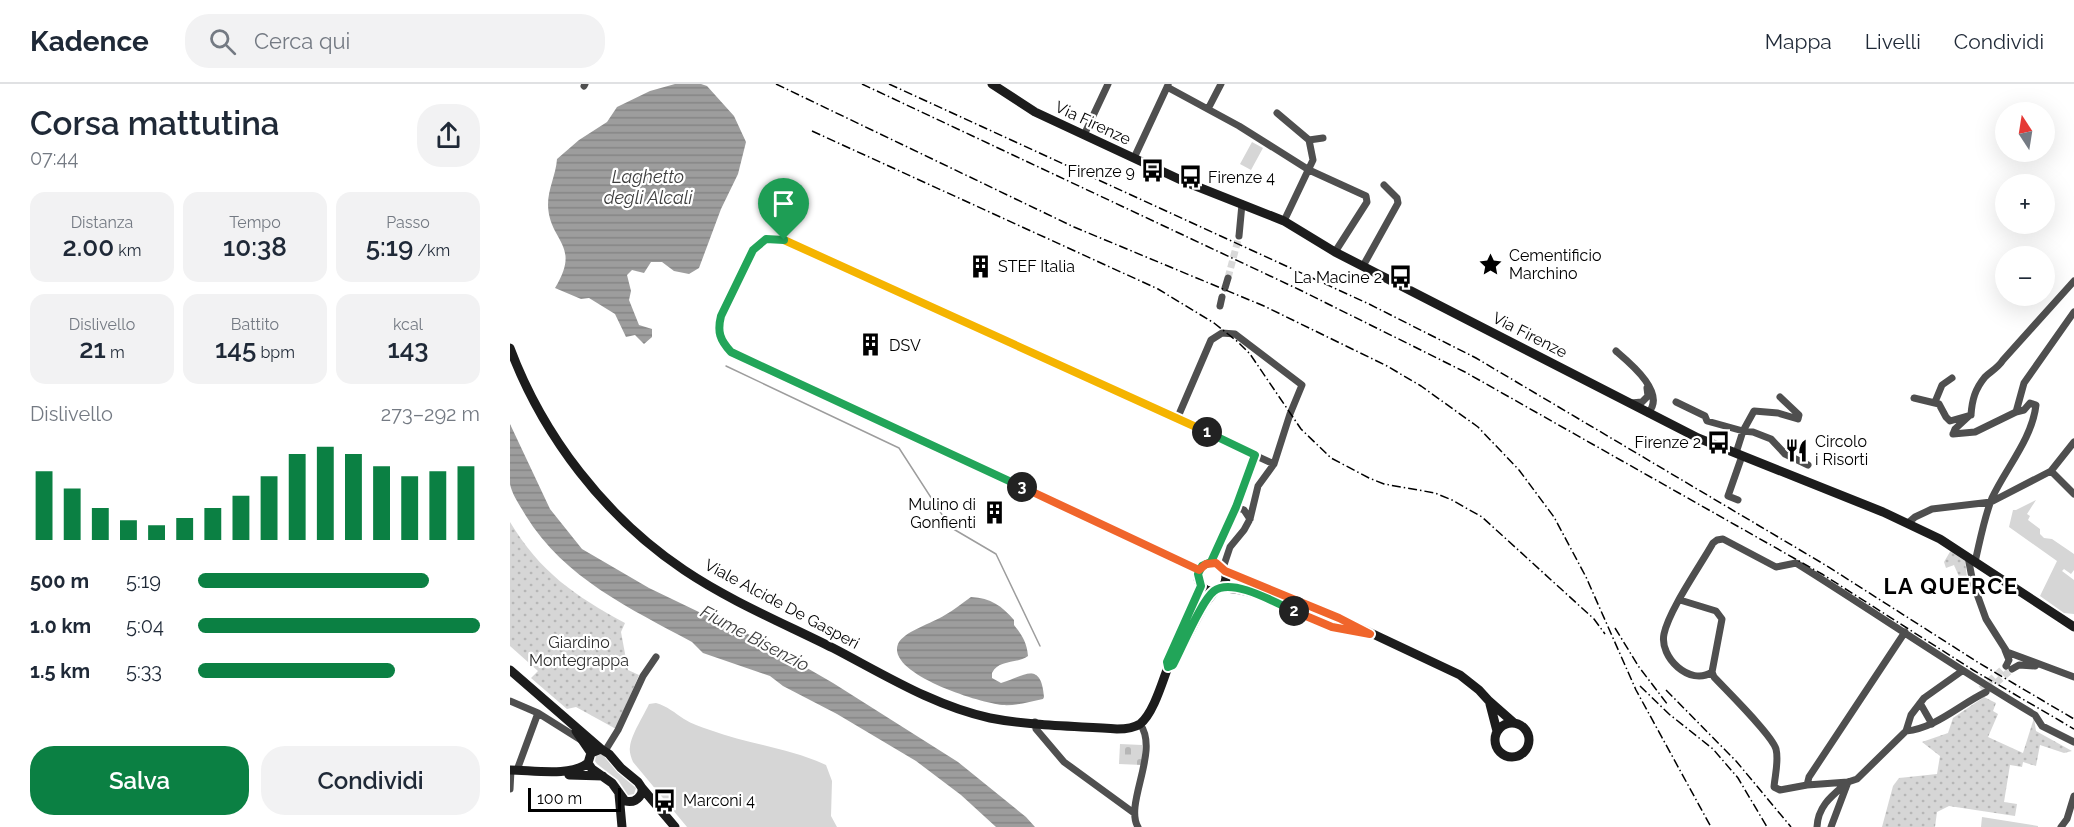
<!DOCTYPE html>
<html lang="it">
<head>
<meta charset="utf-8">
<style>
  :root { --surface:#fff; --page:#f2f2f3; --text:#1f2937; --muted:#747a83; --line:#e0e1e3; --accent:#0b8043 }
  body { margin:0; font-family:Raleway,sans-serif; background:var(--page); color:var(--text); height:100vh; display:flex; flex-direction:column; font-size:22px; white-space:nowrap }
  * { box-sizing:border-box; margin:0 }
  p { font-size:20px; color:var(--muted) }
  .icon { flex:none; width:33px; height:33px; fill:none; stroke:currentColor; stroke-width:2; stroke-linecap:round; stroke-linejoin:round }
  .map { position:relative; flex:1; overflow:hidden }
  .sheet { display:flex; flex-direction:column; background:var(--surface); width:510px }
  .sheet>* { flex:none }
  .needle { width:39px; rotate:348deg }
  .controls { position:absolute; left:1485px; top:18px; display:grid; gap:12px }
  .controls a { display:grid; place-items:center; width:60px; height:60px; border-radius:50%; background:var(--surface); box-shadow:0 6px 24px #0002; font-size:30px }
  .scale { position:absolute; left:18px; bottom:15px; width:93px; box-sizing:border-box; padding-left:6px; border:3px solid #000; border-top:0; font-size:16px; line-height:21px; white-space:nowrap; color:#000; -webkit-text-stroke:4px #fff; paint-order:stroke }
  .pin { position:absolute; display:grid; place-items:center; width:51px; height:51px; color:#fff; margin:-62px -26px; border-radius:50% 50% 50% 0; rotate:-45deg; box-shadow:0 0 6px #0007 }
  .pin .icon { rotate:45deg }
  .km { position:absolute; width:30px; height:30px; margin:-15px; border-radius:50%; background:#222; color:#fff; font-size:16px; line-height:30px; text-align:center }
  .round { display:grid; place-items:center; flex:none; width:63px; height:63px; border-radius:24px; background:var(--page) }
  .summary { display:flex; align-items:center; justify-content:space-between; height:102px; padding:0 30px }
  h1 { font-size:33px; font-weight:600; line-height:45px }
  .metrics { display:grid; grid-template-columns:repeat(3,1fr); gap:9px; height:102px; padding:6px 30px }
  .metrics div { display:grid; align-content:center; border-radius:15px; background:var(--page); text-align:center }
  .metrics b { font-size:26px; font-weight:600 }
  .metrics small { font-size:16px; font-weight:400 }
  .metrics p { font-size:16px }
  .chart { height:168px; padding:12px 30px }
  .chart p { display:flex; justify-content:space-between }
  .chart svg { width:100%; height:108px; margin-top:6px; stroke:var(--accent); stroke-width:6 }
  .primary-button { display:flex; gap:12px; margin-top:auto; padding:12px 30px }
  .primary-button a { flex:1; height:69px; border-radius:24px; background:var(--accent); color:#fff; font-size:24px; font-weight:600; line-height:69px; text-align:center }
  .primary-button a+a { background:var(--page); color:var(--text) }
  ul { padding:0 30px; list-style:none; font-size:20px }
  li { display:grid; grid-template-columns:96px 72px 1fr; align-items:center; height:45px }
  li i { height:15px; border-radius:8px; background:var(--accent) }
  header { display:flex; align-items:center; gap:36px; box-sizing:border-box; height:84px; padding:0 30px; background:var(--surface); border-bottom:2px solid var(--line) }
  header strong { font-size:28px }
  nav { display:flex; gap:33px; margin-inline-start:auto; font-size:21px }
  .search { width:420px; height:54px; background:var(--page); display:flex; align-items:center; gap:15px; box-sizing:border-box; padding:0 21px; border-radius:24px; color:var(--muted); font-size:22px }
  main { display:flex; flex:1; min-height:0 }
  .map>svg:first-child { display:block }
</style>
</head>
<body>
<header>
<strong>Kadence</strong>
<div class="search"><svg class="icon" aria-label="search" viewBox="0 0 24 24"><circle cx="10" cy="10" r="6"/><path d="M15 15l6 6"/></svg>Cerca qui</div>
<nav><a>Mappa</a><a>Livelli</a><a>Condividi</a></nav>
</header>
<main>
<section class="sheet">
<div class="summary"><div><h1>Corsa mattutina</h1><p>07:44</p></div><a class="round"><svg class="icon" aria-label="share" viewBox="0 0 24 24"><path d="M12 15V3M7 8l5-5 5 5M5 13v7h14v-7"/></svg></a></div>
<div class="metrics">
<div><p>Distanza</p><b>2.00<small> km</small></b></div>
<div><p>Tempo</p><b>10:38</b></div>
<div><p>Passo</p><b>5:19<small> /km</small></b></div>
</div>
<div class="metrics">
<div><p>Dislivello</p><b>21<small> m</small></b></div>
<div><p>Battito</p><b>145<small> bpm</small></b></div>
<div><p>kcal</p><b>143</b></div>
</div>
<div class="chart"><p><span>Dislivello</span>273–292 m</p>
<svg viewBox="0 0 160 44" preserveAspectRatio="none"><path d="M5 44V16M15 44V23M25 44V31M35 44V36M45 44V38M55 44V35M65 44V31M75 44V26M85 44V18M95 44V9M105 44V6M115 44V9M125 44V14M135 44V18M145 44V16M155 44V14"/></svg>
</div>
<ul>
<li><b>500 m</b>5:19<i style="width:82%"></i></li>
<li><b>1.0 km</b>5:04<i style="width:100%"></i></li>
<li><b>1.5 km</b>5:33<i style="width:70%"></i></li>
</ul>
<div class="primary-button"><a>Salva</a><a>Condividi</a></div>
</section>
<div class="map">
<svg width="1564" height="743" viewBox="0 0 1564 743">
  <defs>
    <pattern id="cemetery-stones" width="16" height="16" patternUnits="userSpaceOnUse" patternTransform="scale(1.5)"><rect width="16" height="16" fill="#d6d6d6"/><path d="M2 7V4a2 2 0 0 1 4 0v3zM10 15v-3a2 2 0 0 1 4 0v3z" fill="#b6b6b6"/></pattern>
    <pattern id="park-dots" width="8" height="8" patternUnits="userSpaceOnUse" patternTransform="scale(1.5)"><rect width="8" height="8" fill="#d6d6d6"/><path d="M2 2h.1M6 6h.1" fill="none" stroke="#b6b6b6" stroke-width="1.8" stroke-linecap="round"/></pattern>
    <pattern id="water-rules" width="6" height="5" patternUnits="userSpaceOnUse" patternTransform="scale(1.5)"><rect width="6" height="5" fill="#9d9d9d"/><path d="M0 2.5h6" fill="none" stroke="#858585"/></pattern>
  </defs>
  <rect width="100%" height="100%" fill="#fff"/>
  <path fill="#d6d6d6" d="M742 58 753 64 741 86 730 80Z
    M1526 416 1517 430 1520 432 1518 436 1530 445V450L1534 454 1542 455 1564 470V486L1561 490 1554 485 1552 487 1564 496V530L1554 529 1530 512 1547 477 1499 443 1503 426H1506Z
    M146 619C157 622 165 629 174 635 182 640 191 643 200 646 238 660 279 664 316 681L322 697 321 732 327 743H177L123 678C121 673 119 667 120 663 121 651 134 631 139 620Z
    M92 670 107 688 126 704 124 710 118 711 108 696 87 680 85 677 86 672Z
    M1472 733 1528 742V743H1471Z"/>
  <path fill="url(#cemetery-stones)" d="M610 660 632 661V681L609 680Z"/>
  <path fill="url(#park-dots)" d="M0 438C30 488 65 512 115 539L111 548 118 586 129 591 106 645 66 623 57 625 21 594 28 587 0 562Z
    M1441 466 1455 476 1457 494 1450 495 1444 481 1436 484 1434 478Z
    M1474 613 1486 619 1483 627 1488 630 1478 653 1513 669 1524 634 1526 647 1562 667 1554 669 1530 661 1526 682 1513 678 1512 683 1500 681 1494 718 1507 720 1505 732 1439 722 1427 728 1425 743H1372L1383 702 1389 694 1427 690 1430 672 1412 658 1438 649 1443 634Z"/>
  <path fill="url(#water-rules)" d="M165 0H191L197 2 224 32 236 58 228 90 211 125 189 184 179 190 164 187 152 178H141L134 189 122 186 117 191 121 207 119 216 129 241 142 245V253L134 260 125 251 116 253 105 230 79 214 71 215 45 204C72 160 39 158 38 121 38 104 46 91 47 75L69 56 97 38 107 23 140 7Z
    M0 340 40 425 72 465 139 504 191 529 212 535 323 599 448 678 516 733 525 743H486L451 711 406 677 327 630 273 602 260 592 193 569 182 558C121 525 54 494 16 432 11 423 2 411 0 400 0 381 0 359 0 340Z
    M461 513C481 514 492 522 504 536V541C512 551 517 559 518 572 507 580 489 575 482 589V594L491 599C514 592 531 576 534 613L533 615C519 618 506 622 492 621 470 619 376 590 388 560 394 547 423 539 435 531 444 526 452 519 461 513Z"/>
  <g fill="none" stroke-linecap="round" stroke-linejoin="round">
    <path stroke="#9d9d9d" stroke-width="1.5" d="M216 282 389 364 440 443 486 470 530 562"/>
    <path stroke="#d9d9d9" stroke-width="7" stroke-dasharray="7 3.5" stroke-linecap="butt" d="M718 194 729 152
      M1471 605 1496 582
      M1478 606 1502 585"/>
    <path stroke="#4f4f4f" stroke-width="7" d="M74 2 75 0
      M657 3 729 42 799 86 856 112 857 118 825 168
      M698 25 711 0
      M767 29 799 56
      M574 51 598 0
      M624 74 658 1
      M774 137 803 76 799 56 813 54
      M729 152 732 120
      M853 182 888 119 887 114 874 101
      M715 204 718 194
      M710 222 712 213
      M1106 267C1120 279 1157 309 1138 329
      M1404 314 1429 320 1436 333 1440 337 1461 331
      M1166 318 1195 332 1197 337 1233 347 1243 348 1261 355 1275 370 1298 381
      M1425 318 1432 301 1442 294
      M1121 319 1132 318 1138 312 1137 304
      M1506 328 1514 299 1564 228
      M1461 331C1462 316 1465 305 1475 293 1481 287 1488 284 1493 276L1564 197
      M667 335 701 256 712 249 725 250 792 301 780 330 764 380
      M1443 350 1465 348 1506 328 1514 326 1520 319 1526 321C1522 355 1496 384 1482 414 1474 434 1470 457 1465 478
      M1443 350 1445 345 1459 332
      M1226 369 1233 347 1244 327 1268 329 1288 335 1289 331 1270 313
      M1541 387 1564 410
      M1228 416 1218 412 1232 372
      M726 423 734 426 740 435
      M1398 439 1405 433 1422 425 1481 418 1541 387 1564 358
      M1458 473 1463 499 1476 535 1497 568 1564 593
      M701 478 726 423 745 371
      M689 486 221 268C210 256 207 248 211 232L243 166 256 155 274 156 764 380 748 402 740 435 734 446 720 463 713 484
      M1170 516 1206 527 1212 535 1202 588
      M1495 566 1499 576 1496 582
      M1502 585 1509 581 1525 582
      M1452 587 1414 614 1401 631 1396 647 1347 695 1338 698 1297 701 1270 706 1264 703C1265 691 1269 677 1266 665 1262 651 1217 607 1204 593L1202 588C1180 603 1149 573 1154 550 1159 526 1190 482 1203 459L1207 456 1213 455 1266 483 1286 479C1366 529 1444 583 1525 631L1532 642 1564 658
      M0 617 28 629 71 656
      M1410 619 1422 640
      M525 638 526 645 554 678 624 729
      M1396 647C1426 644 1449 621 1476 608
      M95 667 108 646 133 592 146 573
      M7 686 28 629
      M1297 701 1299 693 1395 548
      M0 705 1 686
      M628 743C614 720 650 667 630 640
      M1307 743C1308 721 1323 711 1338 698
      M1321 743 1338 698
      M1551 743 1557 735 1564 712"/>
    <path stroke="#1c1c1c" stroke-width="9" d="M482 0 525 28 673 97 774 137 825 168 1188 354 1373 428 1430 455 1564 543
      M0 264C33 352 95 433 174 486 220 517 273 539 323 564 373 590 424 622 480 634 521 642 565 642 607 645 614 645 624 644 630 640 643 630 652 599 658 583L657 578 691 502
      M688 493a14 14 0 1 1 28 0a14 14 0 1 1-28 0Z
      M715 487 829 534 950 591 969 606 979 617 1004 639
      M711 504C750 504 784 529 820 542 829 546 841 547 851 549
      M658 583 663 581 694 521 705 507
      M0 586 91 665
      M980 620 987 647
      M985 656a17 17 0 1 1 34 0a17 17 0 1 1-34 0Z
      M66 647 81 669
      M91 665 99 670 111 684 128 698 132 704V708C129 716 123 719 115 717L102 699 82 685 78 679 81 669Z
      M0 686C22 686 61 693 78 679
      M59 691 93 692
      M132 704 165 743
      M109 710 112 743"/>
    <path stroke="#000" stroke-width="1.5" stroke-dasharray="9 3 1.5 3" stroke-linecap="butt" d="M266 0 564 143 754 222 877 282 911 302 968 343 1009 386 1044 433 1076 493 1126 606 1201 743
      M352 0 790 206 955 288 1312 490 1463 586 1564 645
      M379 0 859 220 966 274 1317 482 1469 579 1564 635
      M302 47 648 205 704 239 728 258 740 270 791 345 821 374 859 394 874 400 925 409 942 416 972 433 1084 535 1095 550
      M1105 544 1129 583 1158 621
      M1130 602 1159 630 1203 665 1228 694 1257 743
      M1156 606 1226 677 1281 743"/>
  </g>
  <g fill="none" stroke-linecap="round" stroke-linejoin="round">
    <defs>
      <path id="split-1" d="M274 156 697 348"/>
      <path id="split-2" d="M697 348 745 371 726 423 701 478 692 482 688 490 691 502 657 578 658 583 663 581C672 564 691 517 704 507 722 493 766 519 784 527"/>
      <path id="split-3" d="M512 403 689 486 696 480 706 479 715 487 829 534 860 550 822 543 784 527"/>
      <path id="split-4" d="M274 156 256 155 243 166 211 232C207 248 210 256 221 268L512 403"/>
    </defs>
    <use href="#split-1" stroke="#fff" stroke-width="12"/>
    <use href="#split-2" stroke="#fff" stroke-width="12"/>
    <use href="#split-3" stroke="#fff" stroke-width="12"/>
    <use href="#split-4" stroke="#fff" stroke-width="12"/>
    <use href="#split-1" stroke="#f5b400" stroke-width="8"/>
    <use href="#split-2" stroke="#22a559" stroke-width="8"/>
    <use href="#split-3" stroke="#f0652b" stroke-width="8"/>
    <use href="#split-4" stroke="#22a559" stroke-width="8"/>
  </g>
  <defs>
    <symbol id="bus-bare" viewBox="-9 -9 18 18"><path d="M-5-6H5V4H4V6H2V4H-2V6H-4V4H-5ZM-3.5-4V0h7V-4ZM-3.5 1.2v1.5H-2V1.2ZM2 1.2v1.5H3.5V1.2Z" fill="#000" stroke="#fff" stroke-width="2.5" paint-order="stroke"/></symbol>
    <symbol id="sight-bare" viewBox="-9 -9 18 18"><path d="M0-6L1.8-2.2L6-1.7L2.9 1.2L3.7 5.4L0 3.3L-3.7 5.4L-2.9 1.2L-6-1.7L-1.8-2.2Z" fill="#000" stroke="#fff" stroke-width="2.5" paint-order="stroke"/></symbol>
    <symbol id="building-bare" viewBox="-9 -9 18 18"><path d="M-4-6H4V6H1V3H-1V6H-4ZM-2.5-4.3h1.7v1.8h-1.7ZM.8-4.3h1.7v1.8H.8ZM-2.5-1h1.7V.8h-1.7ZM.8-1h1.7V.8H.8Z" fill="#000" stroke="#fff" stroke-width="2.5" paint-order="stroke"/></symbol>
    <symbol id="restaurant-bare" viewBox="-9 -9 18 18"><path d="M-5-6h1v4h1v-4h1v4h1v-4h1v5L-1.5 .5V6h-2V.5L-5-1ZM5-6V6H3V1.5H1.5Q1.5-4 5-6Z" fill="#000" stroke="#fff" stroke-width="2.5" paint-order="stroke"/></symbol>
  </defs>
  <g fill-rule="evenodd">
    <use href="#bus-bare" x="626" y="70" width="33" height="33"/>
    <use href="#bus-bare" x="664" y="76" width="33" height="33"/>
    <use href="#sight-bare" x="964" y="164" width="33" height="33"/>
    <use href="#building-bare" x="454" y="166" width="33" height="33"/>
    <use href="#bus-bare" x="874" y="176" width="33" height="33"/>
    <use href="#building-bare" x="344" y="244" width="33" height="33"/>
    <use href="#bus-bare" x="1192" y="342" width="33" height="33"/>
    <use href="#restaurant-bare" x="1270" y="350" width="33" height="33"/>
    <use href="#building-bare" x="468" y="412" width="33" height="33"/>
    <use href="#bus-bare" x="138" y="700" width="33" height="33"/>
  </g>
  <g text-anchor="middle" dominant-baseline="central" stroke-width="4.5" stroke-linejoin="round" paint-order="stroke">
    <g font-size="16" fill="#000" stroke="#fff">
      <text transform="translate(583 39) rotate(25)">Via Firenze</text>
      <text transform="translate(1020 251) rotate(27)">Via Firenze</text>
      <text transform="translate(272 520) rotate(28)">Viale Alcide De Gasperi</text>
    </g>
    <g font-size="16" fill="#000" stroke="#fff" text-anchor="start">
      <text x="625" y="87" text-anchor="end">Firenze 9</text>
      <text x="698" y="93">Firenze 4</text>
      <text x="999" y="171">Cementificio<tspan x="999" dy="18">Marchino</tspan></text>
      <text x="488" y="182">STEF Italia</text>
      <text x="872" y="193" text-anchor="end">La Macine 2</text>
      <text x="379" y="261">DSV</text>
      <text x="1305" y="357">Circolo<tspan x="1305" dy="18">i Risorti</tspan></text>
      <text x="1191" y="358" text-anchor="end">Firenze 2</text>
      <text x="466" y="420" text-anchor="end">Mulino di<tspan x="466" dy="18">Gonfienti</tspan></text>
      <text x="173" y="716">Marconi 4</text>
    </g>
    <g font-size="16" fill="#2d2d2d" stroke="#fff">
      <text x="69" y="558">Giardino<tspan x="69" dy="18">Montegrappa</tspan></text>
    </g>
    <g font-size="18" font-style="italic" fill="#3e3e3e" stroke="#fff">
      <text x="138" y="92">Laghetto<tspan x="138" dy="21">degli Alcali</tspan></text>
      <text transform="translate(245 554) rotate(28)">Fiume Bisenzio</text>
    </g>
    <g font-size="22" font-weight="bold" letter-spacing="1.5" fill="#000" stroke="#fff">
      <text x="1441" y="502">LA QUERCE</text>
    </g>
  </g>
</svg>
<div class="controls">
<a><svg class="needle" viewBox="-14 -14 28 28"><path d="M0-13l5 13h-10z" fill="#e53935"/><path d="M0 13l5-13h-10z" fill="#747a83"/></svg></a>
<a>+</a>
<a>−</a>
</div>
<div class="scale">100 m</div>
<div class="pin" style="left:274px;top:156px;background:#1e9e55"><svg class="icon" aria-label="arrive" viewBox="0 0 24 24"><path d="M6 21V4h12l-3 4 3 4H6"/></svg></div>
<b class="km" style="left:697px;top:348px">1</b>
<b class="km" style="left:784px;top:527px">2</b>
<b class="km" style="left:512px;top:403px">3</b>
</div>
</main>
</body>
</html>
